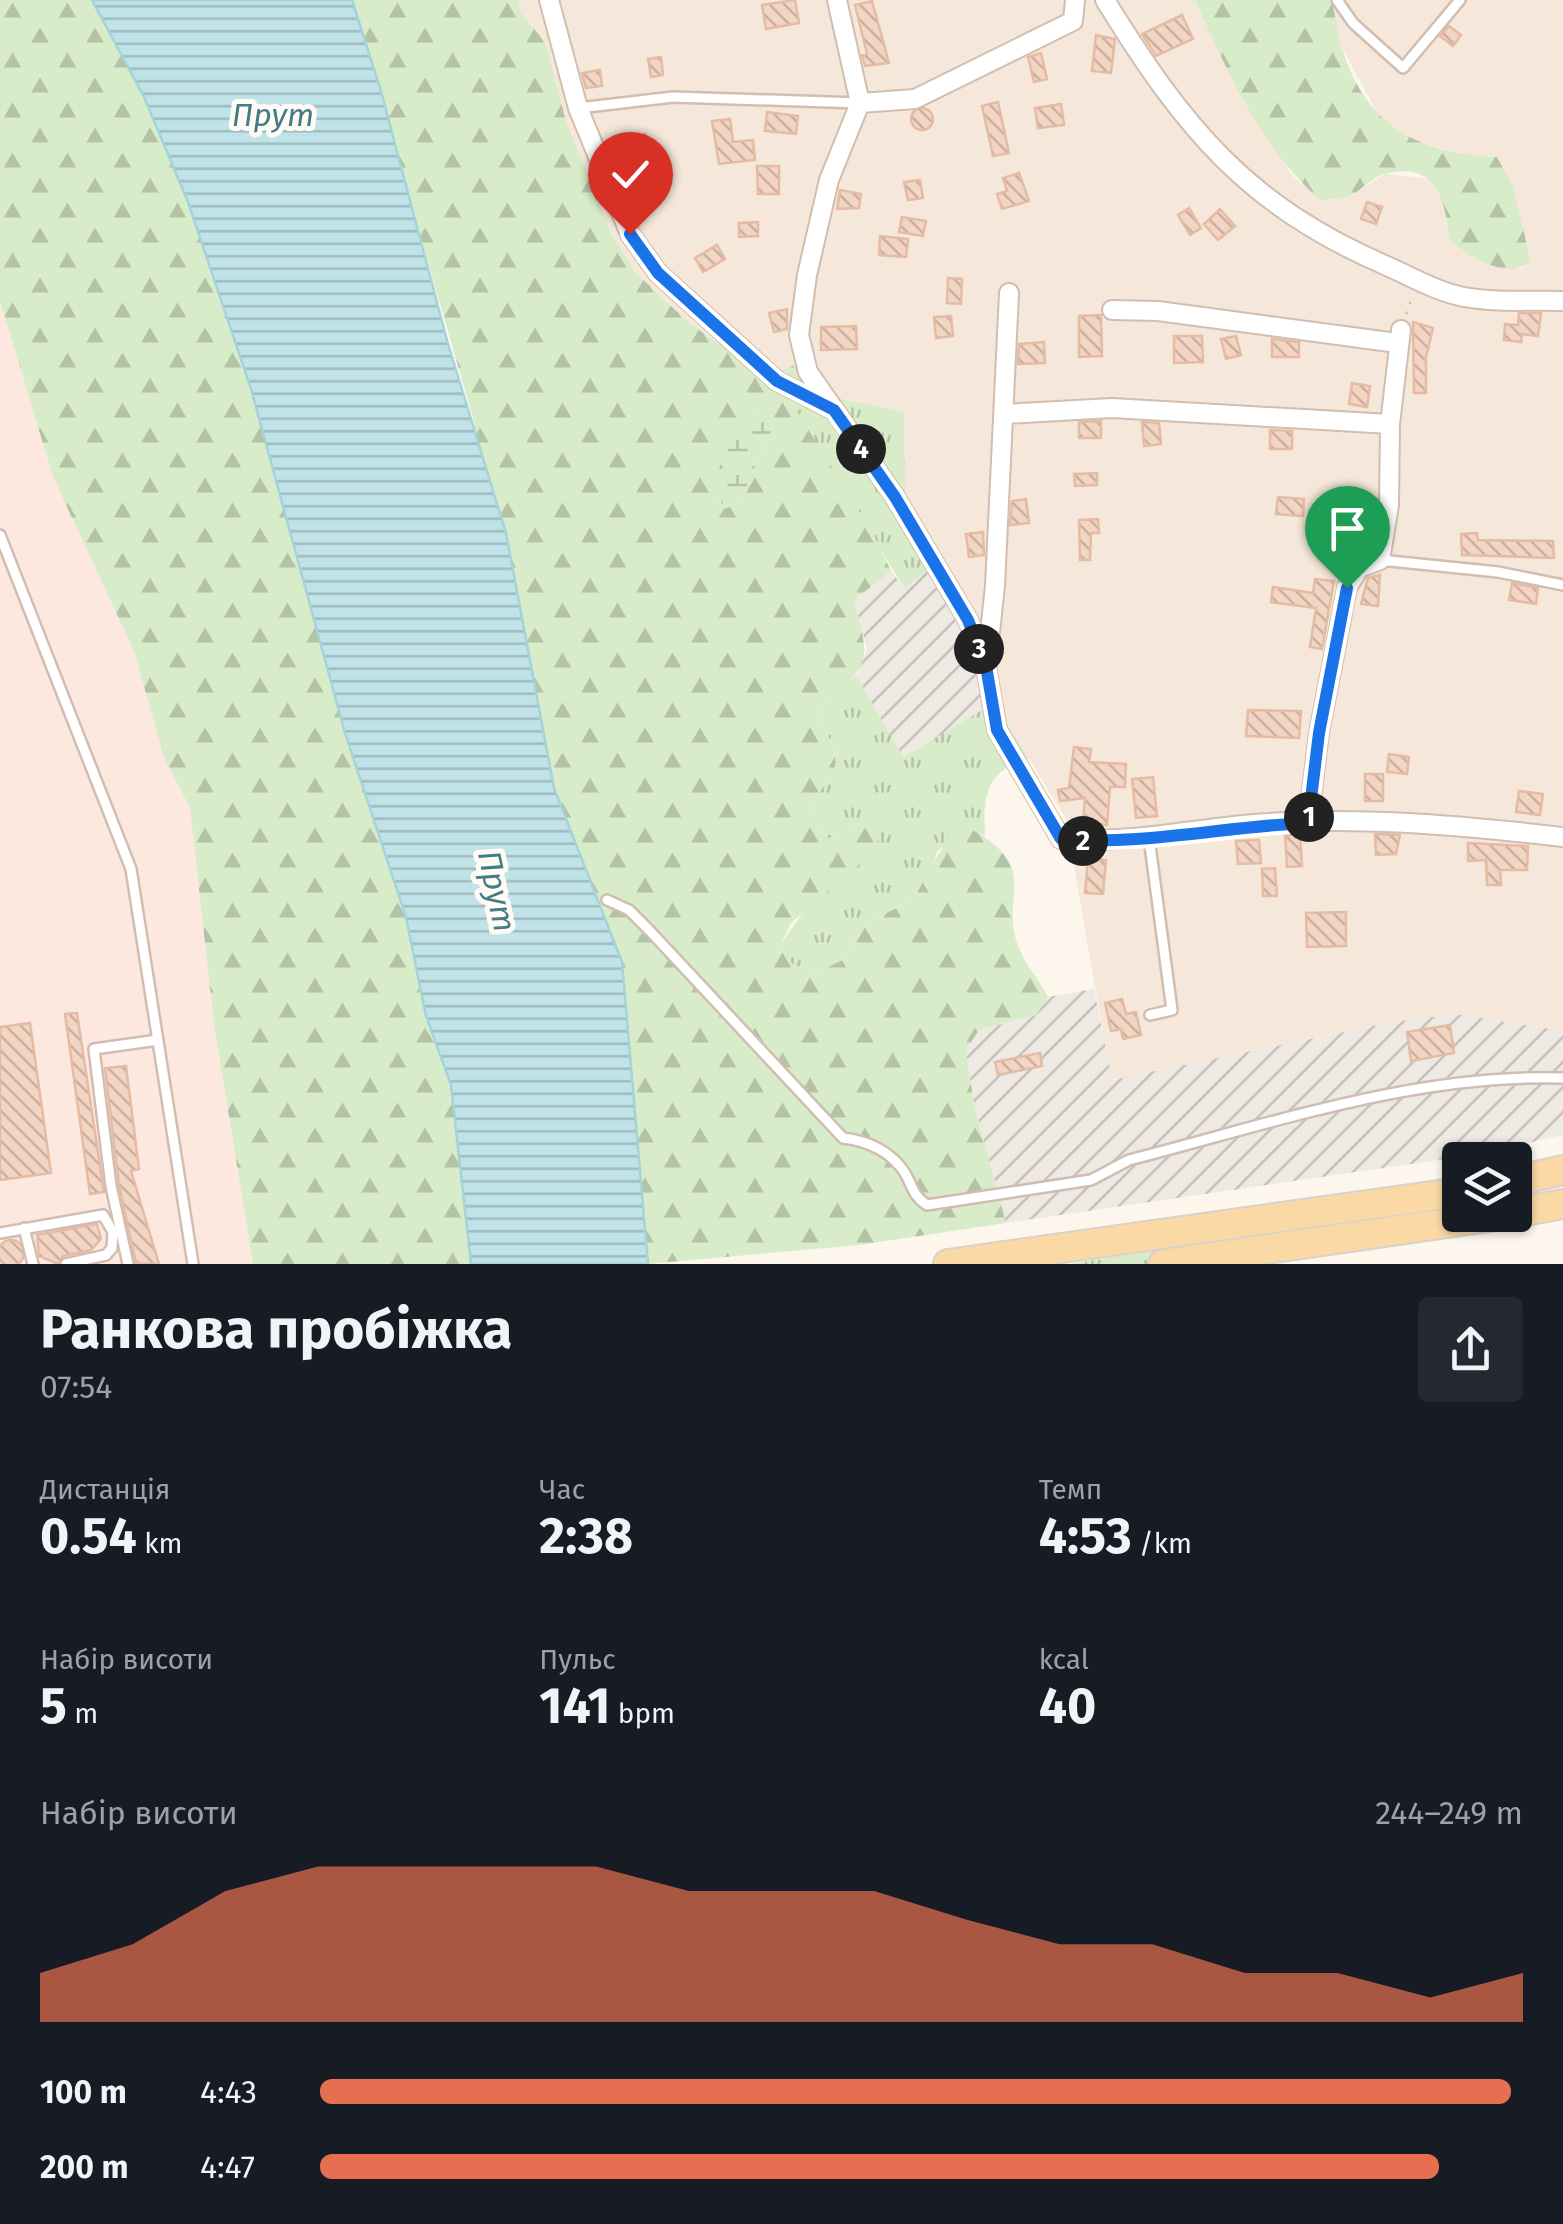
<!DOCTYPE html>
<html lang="uk">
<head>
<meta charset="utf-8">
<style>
  :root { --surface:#171b24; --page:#242831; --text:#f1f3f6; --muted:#9ea1a6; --accent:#e76f51 }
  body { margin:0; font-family:"Fira Sans",sans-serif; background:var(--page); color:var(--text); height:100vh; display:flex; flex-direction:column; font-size:38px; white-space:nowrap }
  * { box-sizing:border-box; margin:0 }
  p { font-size:32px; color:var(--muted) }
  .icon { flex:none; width:55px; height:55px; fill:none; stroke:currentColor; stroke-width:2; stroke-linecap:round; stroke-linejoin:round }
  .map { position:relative; height:1264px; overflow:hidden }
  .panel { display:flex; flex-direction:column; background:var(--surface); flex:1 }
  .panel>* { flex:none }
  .fabs { position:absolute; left:1442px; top:1142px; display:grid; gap:20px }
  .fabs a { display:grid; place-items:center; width:90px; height:90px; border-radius:10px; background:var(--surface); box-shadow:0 2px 8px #0004; font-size:50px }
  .pin { position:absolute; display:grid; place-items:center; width:85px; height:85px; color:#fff; margin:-102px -42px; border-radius:50% 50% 50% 0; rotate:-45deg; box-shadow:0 0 10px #0007 }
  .pin .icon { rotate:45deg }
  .km { position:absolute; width:50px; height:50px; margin:-25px; border-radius:50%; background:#222; color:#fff; font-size:28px; line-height:50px; text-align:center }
  .round { display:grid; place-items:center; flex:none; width:105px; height:105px; border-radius:10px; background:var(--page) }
  .head { display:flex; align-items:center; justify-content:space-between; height:170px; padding:0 40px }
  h1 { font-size:55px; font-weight:700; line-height:75px }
  .metrics { display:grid; grid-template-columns:repeat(3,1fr); gap:15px; height:170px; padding:10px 40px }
  .metrics div { display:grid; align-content:center }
  .metrics b { font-size:50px; font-weight:700 }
  .metrics small { font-size:28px; font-weight:400 }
  .metrics p { font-size:28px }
  .chart { height:280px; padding:20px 40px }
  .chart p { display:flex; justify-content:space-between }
  .chart svg { width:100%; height:180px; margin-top:10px; fill:var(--accent); opacity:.7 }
  ul { padding:0 40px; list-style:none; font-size:32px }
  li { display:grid; grid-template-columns:160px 120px 1fr; align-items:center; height:75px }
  li i { height:25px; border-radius:12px; background:var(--accent) }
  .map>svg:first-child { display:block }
</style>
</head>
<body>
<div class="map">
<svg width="1563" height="1264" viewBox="0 0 1563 1264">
  <defs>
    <pattern id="industrial-furrows" width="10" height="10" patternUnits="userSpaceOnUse" patternTransform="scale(2.5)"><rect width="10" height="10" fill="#efe9e4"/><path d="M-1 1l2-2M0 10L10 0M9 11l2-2" fill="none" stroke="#c7c0bb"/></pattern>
    <pattern id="grass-tufts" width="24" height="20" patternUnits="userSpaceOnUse" patternTransform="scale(2.5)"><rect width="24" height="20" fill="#d8ecc9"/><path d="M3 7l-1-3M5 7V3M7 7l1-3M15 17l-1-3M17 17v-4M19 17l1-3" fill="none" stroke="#b4c2a5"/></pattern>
    <pattern id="forest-firs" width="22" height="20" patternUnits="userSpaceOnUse" patternTransform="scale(2.5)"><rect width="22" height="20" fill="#d8ecc9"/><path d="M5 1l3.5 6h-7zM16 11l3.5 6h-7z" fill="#b4c2a5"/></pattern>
    <pattern id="wetland-marsh" width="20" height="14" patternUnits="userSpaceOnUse" patternTransform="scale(2.5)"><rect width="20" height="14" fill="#d8ecc9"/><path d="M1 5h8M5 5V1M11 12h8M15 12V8" fill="none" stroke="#b4c2a5"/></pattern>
    <pattern id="water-rules" width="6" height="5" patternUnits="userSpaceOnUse" patternTransform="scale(2.5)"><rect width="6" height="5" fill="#bfe3e8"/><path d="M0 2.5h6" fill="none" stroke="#a0bbbe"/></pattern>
    <pattern id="building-back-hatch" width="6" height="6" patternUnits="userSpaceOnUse" patternTransform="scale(2.5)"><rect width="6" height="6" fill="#f3d5c3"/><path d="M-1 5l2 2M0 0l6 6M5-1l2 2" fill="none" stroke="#cab0a1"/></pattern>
  </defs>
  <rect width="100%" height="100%" fill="#fdf6ec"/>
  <path fill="#f5e8da" d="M518 0H1195L1232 79 1292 175 1321 201 1349 197 1385 174 1429 179 1442 192 1449 240 1494 267 1507 268H1521L1531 262 1513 186 1497 157 1467 155 1414 141 1381 120 1341 46 1331 0H1563V1031L1455 1014 1392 1022 1111 1080 1066 819 1001 713 836 398 765 378 687 321 635 272 612 235 565 121 545 42 521 13Z"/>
  <path fill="#fde8e0" d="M0 301 53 477 134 651 164 758 190 808 214 1025 253 1264H0Z"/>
  <path fill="url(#industrial-furrows)" d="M930 570 969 632 986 709 902 757 856 675 867 649 854 600 891 571 904 588Z
    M1094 989 1112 1080 1392 1022 1455 1014 1563 1031V1135L1473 1155 1006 1223 974 1104 966 1050 979 1030 1036 1015 1048 997Z"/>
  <path fill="url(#grass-tufts)" d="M810 358 836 398 904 412 905 498 992 643 1001 713 1029 759C985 770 983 796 985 836L963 826 937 852 929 877 913 900 864 924 843 960 814 973 788 962 780 945 867 822 827 839 807 803C850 764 837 758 816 710L856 675 903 757 986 708 969 632 930 570 904 588 785 392 765 378Z
    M1430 1203 1435 1212 1222 1264H1070Z"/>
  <path fill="url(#forest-firs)" fill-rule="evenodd" d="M0 0H92L144 97 188 202 251 389 345 733 406 917 426 1016 451 1085 471 1264H253L214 1025 190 808 164 758 134 651 53 477 0 301Z
    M352 0H518L521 13 545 42 566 121 612 235 635 272 687 321 785 392 875 537 891 571 854 600C873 668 868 665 816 710 837 759 850 764 807 803L827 839 867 822 879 834 875 851 791 923 780 945 788 962 814 973 843 960 864 924 913 900 952 830 963 825C1049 868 995 896 1020 950 1027 967 1040 981 1048 997L1036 1015 979 1030 966 1050 974 1104 1006 1223 859 1245 648 1264 622 962 554 788 473 418ZM763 407 774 424 739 504 719 499C717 458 736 437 763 407Z
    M1195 0H1331C1336 15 1337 30 1341 45 1365 126 1417 153 1497 157L1513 186 1531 262C1502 280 1472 257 1449 240 1446 202 1437 160 1385 174 1372 177 1363 189 1352 195 1343 200 1331 198 1321 201 1261 148 1228 73 1195 0Z"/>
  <path fill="url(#wetland-marsh)" d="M773 406 774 424 739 504 724 509C703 469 738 435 763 407Z"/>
  <path fill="url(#water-rules)" stroke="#a5d3da" stroke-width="2.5" d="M92 0H352L381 91 448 344 506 533 554 788 622 962 648 1264H471L451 1085 426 1016 406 917 345 733 251 389 188 202 144 97Z"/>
  <path fill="url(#building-back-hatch)" stroke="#e6bba3" stroke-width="2.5" d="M795 0 799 23 766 29 762 5Z
    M872 1 889 63 865 66 862 55 867 54 855 5Z
    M1182 15 1193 39 1156 56 1142 34Z
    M1449 26 1461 35 1453 46 1440 36Z
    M1096 35 1115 39 1111 73 1092 71Z
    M1041 53 1047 79 1034 82 1028 57Z
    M661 57 663 75 651 77 648 59Z
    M600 70 602 86 586 88 582 73Z
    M998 102 1009 153 993 156 982 106Z
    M1061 104 1064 125 1038 128 1035 108Z
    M911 119a11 11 0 1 1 22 0a11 11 0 1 1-22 0Z
    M767 112 798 116 796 134 765 131Z
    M730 119 733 142 753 140 755 160 719 164 712 121Z
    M645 134 656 159 624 173 613 148Z
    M757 166H779V194H758Z
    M1019 173 1029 201 1002 209 997 194 1007 191 1003 178Z
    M920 180 923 198 908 200 904 182Z
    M840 190 861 194 859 208 837 209Z
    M1367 202 1382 207 1376 224 1361 219Z
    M1189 208 1201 228 1190 235 1178 215Z
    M1220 209 1235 226 1218 240 1204 224Z
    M902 217 926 221 923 236 899 232Z
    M758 222V236L739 237V223Z
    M880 236 908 239 906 257 879 255Z
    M717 245 725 259 703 272 695 258Z
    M948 278 962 279 961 304 947 303Z
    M787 309V329L774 332 769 313Z
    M1519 313H1541L1538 336 1522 334 1521 342 1504 340 1505 324 1518 325Z
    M951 316 953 336 936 338 934 317Z
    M1079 316 1101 315 1102 356 1079 357Z
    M1413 322 1433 328 1426 357V393H1414Z
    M856 326 857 349 821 350V327Z
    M1174 336H1202L1203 362 1174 363Z
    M1236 336 1241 355 1226 359 1221 339Z
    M1272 339 1299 342V357H1272Z
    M1044 342 1045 363 1018 364 1019 344Z
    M1352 383 1370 386 1367 407 1349 404Z
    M1101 421V438H1079V422Z
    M1142 422 1159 423 1161 444 1144 446Z
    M1270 430 1292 431V449H1270Z
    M1097 473V485L1075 486 1074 474Z
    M1278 497 1304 499 1303 516 1276 514Z
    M1026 499 1029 523 1010 525 1012 501Z
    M1098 519 1099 533H1091L1090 560H1080L1079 520Z
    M983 532 984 555 969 557 966 534Z
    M1320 532 1339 534 1338 556 1318 555Z
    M1477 533 1478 540 1553 541 1554 558 1462 555 1461 534Z
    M1380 575 1378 606 1361 604 1368 578Z
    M1315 579 1334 581 1322 649 1310 647 1316 608 1271 602 1273 587 1313 593Z
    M1512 583 1538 588 1536 604 1509 600Z
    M1248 710 1301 711 1299 738 1246 736Z
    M1074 747 1091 749 1089 762 1126 764 1125 787H1110L1107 825 1083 823 1085 798 1060 801 1058 790 1069 788Z
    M1389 754 1409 757 1407 774 1387 772Z
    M1365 774H1383V801H1365Z
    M1153 777 1157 816 1136 818 1132 779Z
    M1519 791 1543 794 1540 815 1516 812Z
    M1300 834 1302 866 1287 867 1285 835Z
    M1375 834 1400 835 1396 854 1376 855Z
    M1259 840 1261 863 1238 864 1236 841Z
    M1468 843 1528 846 1527 870H1500L1501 885H1487L1486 860 1468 861Z
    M1088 859 1106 860 1103 894 1085 893Z
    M1275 868 1277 896H1263L1262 869Z
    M1346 912V946L1307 947 1306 913Z
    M1122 999 1126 1014 1136 1012 1141 1035 1123 1039 1121 1029 1111 1031 1105 1003Z
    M77 1013 104 1192 90 1194 65 1014Z
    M30 1023 51 1173 0 1180V1027Z
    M1450 1025 1454 1053 1411 1061 1407 1032Z
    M1040 1053 1042 1066 998 1075 995 1062Z
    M126 1066 139 1169 131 1171 159 1264H136L119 1185 105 1068Z
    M97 1224 101 1239 91 1250 63 1256 58 1264 39 1256 37 1235Z
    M-2 1253a13 13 0 1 1 26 0a13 13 0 1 1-26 0Z"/>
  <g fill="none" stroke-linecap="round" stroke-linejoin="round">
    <defs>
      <path id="lane" d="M1337 0 1353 23 1403 68 1460 0
        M579 108 673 97 860 103
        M0 535 131 869 193 1264
        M1380 560 1498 572 1563 585
        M1149 838 1172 1010 1150 1015
        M607 900 629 910 649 930 843 1138C868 1141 890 1150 905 1173 913 1187 913 1196 927 1205L1091 1180 1129 1160C1270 1124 1416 1073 1563 1078
        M24 1228 33 1264
        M0 1233 103 1215 113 1232 112 1248 106 1255 66 1264
        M128 1264 111 1186 94 1049 158 1040"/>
      <path id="street" d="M549 0 578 108 630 234 658 273 777 381 830 408
        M837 0 860 103 829 180 807 275 799 335 808 372 895 497 968 620 986 666 997 730 1061 839C1123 844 1182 831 1243 825 1348 815 1459 825 1563 837
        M1105 0C1184 128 1246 205 1387 266 1412 277 1437 292 1464 297 1496 303 1531 300 1563 301
        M860 103 915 99 1073 21 1075 0
        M1112 310 1158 311 1397 343
        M1005 414 1112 408 1390 424
        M987 660 995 586 1009 293
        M1308 823 1319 733 1347 588 1359 568 1380 560 1389 505 1390 424 1401 330"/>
      <path id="primary" d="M1515 1181 1563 1170
        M1515 1213 1563 1204
        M948 1264 1460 1192
        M1163 1264 1503 1215"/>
    </defs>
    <use href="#lane" stroke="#d1beb0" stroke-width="14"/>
    <use href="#street" stroke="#d1beb0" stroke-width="22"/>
    <use href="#primary" stroke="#dad1cd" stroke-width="32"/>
    <path stroke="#d9b8a5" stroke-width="2.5" stroke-dasharray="2.5 8" stroke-linecap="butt" d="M1406 314 1412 298"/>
    <use href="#lane" stroke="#fff" stroke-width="9"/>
    <use href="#street" stroke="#fff" stroke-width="18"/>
    <use href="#primary" stroke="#fbd9a5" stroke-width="28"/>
  </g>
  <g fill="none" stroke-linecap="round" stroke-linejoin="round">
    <defs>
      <path id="route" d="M630 234 658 273 777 381 834 410 895 497 968 620 986 666 997 730 1061 839C1143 846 1226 826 1308 823L1319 733 1347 588"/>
    </defs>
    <use href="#route" stroke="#fff" stroke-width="20"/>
    <use href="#route" stroke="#1a73e8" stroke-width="12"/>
  </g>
  <g text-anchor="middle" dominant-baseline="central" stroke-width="10" stroke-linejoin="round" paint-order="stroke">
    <g font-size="32" font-style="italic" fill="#437c86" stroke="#fffaf3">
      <text x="273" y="115">Прут</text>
      <text transform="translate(497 891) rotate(78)">Прут</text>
    </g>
  </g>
</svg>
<div class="fabs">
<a><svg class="icon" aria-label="layers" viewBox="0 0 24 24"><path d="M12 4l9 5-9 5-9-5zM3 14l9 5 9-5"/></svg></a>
</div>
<div class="pin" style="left:1347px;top:588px;background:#1e9e55"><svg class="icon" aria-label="arrive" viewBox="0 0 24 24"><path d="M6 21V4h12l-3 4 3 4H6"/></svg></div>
<div class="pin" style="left:630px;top:234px;background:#d93025"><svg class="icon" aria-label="check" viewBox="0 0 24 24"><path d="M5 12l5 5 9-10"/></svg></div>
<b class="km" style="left:1309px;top:817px">1</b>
<b class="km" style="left:1083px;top:841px">2</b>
<b class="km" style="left:979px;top:649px">3</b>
<b class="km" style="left:861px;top:449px">4</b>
</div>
<section class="panel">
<div class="head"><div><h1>Ранкова пробіжка</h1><p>07:54</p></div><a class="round"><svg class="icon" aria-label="share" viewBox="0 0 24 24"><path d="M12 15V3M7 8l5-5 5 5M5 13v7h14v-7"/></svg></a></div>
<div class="metrics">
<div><p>Дистанція</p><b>0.54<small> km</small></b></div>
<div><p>Час</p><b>2:38</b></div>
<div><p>Темп</p><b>4:53<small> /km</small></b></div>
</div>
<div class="metrics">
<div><p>Набір висоти</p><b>5<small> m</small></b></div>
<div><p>Пульс</p><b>141<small> bpm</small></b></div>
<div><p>kcal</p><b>40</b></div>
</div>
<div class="chart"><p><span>Набір висоти</span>244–249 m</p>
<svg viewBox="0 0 160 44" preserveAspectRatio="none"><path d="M0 44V32L10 25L20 12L30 6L40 6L50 6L60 6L70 12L80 12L90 12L100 19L110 25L120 25L130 32L140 32L150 38L160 32V44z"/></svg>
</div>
<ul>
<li><b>100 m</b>4:43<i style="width:99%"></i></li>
<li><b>200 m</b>4:47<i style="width:93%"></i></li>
</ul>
</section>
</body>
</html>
